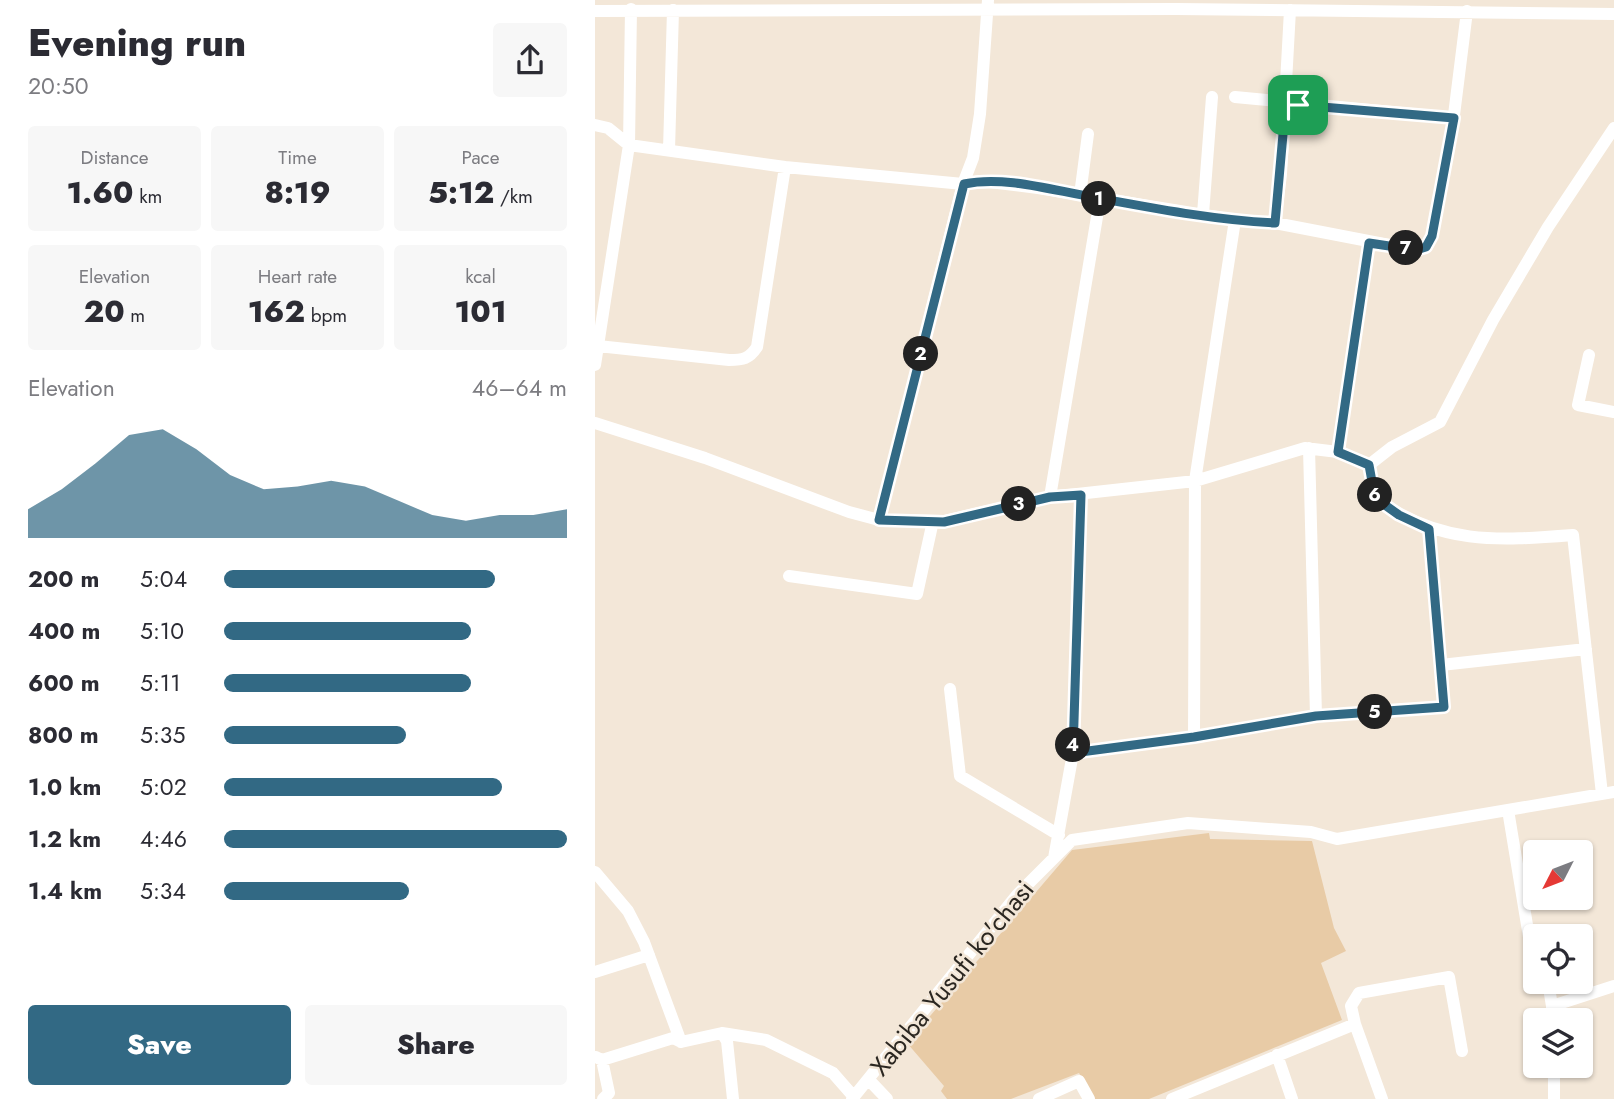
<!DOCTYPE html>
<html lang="en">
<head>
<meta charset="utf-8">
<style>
  :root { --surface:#fff; --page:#f7f7f7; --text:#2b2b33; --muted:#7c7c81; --accent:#326984 }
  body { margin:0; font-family:Jost,sans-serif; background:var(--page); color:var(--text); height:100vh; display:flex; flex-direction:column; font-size:26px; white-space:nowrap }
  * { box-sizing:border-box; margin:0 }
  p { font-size:23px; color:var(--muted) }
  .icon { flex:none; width:38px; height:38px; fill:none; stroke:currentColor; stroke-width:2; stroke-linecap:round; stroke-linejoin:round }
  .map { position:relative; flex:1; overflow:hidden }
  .drawer { display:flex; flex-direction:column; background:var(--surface); width:595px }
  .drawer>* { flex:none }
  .needle { width:46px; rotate:228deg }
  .tools { position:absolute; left:928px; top:840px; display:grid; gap:14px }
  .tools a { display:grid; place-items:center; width:70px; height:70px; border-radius:7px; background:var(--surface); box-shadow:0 2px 5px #0004; font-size:35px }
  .pin { position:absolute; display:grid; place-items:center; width:60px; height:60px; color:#fff; margin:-30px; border-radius:14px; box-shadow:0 4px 10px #0006 }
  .km { position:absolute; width:35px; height:35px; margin:-18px; border-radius:50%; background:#222; color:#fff; font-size:19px; line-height:35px; text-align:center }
  .round { display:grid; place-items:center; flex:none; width:74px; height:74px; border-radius:7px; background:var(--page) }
  .overview { display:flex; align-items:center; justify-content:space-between; height:119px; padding:0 28px }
  h1 { font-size:38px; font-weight:800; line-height:52px }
  .stats { display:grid; grid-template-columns:repeat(3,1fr); gap:10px; height:119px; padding:7px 28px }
  .stats div { display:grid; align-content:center; border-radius:7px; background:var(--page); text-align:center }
  .stats b { font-size:30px; font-weight:800 }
  .stats small { font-size:19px; font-weight:400 }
  .stats p { font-size:19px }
  .chart { height:196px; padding:14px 28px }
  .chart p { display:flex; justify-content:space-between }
  .chart svg { width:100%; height:126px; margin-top:7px; fill:var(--accent); opacity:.7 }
  .action { display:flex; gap:14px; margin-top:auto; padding:14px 28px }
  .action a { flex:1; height:80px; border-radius:7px; background:var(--accent); color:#fff; font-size:28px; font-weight:800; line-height:80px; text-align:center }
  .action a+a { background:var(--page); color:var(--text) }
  ul { padding:0 28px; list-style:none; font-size:23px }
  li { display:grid; grid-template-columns:112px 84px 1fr; align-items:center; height:52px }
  li i { height:18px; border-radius:9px; background:var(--accent) }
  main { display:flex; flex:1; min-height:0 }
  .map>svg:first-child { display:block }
</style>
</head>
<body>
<main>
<section class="drawer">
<div class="overview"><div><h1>Evening run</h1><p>20:50</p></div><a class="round"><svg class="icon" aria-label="share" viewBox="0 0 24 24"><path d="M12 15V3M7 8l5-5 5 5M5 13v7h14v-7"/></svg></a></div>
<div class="stats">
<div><p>Distance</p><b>1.60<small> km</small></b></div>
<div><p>Time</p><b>8:19</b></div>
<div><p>Pace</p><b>5:12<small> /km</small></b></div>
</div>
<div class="stats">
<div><p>Elevation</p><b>20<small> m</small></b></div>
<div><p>Heart rate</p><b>162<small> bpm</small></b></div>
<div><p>kcal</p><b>101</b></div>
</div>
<div class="chart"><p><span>Elevation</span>46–64 m</p>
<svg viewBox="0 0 160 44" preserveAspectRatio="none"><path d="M0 44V34L10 27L20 18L30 8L40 6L50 13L60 22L70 27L80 26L90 24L100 26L110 31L120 36L130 38L140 36L150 36L160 34V44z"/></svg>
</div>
<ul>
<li><b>200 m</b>5:04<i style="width:79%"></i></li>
<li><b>400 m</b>5:10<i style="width:72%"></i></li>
<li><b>600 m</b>5:11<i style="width:72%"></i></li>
<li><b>800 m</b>5:35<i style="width:53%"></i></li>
<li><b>1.0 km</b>5:02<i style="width:81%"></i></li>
<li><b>1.2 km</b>4:46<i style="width:100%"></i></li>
<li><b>1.4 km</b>5:34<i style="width:54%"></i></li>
</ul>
<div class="action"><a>Save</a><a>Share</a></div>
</section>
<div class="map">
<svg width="1019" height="1099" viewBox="0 0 1019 1099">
  <rect width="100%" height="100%" fill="#f3e7d8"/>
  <path fill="#e8cba6" d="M614 833 615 839 717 841 739 928 751 951 726 963 747 1020 554 1099H499L484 1073 416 1099H352L346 1091 349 1086 312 1043 477 850Z"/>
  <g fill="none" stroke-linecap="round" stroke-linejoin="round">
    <path stroke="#fff" stroke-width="12" d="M0 11 581 9 1019 14
      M640 97 859 118
      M0 125 13 128 34 145 190 167 368 184 386 181 443 188 640 220 680 223 820 250 831 247 837 236 858 123 872 11
      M74 150 78 10
      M485 195 493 134
      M608 214 617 97
      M680 223 686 174 695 10
      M3 346 134 360C148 360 154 359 162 347L190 167
      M994 355 983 405 1019 412
      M0 365 34 145 36 9
      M0 423 110 458 254 512 284 520 349 521 455 497 600 481 710 448 743 452 774 465
      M714 448 721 716
      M743 452 774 243
      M455 497 505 199
      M284 520 368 184 378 158 385 114 393 0
      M834 529 846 665
      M194 576 322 594 338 521
      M355 689 365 776 464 835
      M599 737 600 481 640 220
      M478 753 599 737 721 716 849 707 846 665 991 649
      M1007 794 978 535C902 541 844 545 780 498L774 465 797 447 845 422 898 320 953 227 1019 128
      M913 810 935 943 940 947
      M459 858 478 753 486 495
      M0 872 33 911 49 942 86 1042 127 1033 171 1040 238 1073 259 1097
      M0 972 54 955
      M953 982 957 1006 1019 986
      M957 1006V1020
      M760 1024 787 1099
      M127 1033 132 1041 138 1099
      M682 1055 697 1099
      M1 1057 7 1060 14 1093 8 1099
      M7 1060 78 1038 86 1042
      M959 1066V1099
      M274 1080 292 1099
      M257 1099 422 895 477 840 593 823 716 832 742 839 1019 792
      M444 1099 484 1081 494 1099
      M577 1099 760 1024 756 1006 764 993 854 977 867 1051"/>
  </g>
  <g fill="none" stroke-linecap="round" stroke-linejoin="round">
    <defs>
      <path id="route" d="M691 101 703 105 859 118 837 236 831 247 821 250 774 243 743 452 774 465 780 498 804 515 834 529 849 707 721 716 599 737 478 753 486 495 455 497 349 522 284 520 369 184C408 176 453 189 492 196 553 207 617 220 680 223Z"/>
    </defs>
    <use href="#route" stroke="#fff" stroke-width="14"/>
    <use href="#route" stroke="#326984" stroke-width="9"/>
  </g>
  <g text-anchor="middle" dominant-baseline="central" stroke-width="5" stroke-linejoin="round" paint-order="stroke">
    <g font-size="26" fill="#2b2721" stroke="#f3e7d8">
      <text transform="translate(357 978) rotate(-51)">Xabiba Yusufi ko'chasi</text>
    </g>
  </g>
</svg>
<div class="tools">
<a><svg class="needle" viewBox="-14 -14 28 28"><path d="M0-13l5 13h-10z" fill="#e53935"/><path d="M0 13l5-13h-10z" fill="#7c7c81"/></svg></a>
<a><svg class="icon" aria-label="locate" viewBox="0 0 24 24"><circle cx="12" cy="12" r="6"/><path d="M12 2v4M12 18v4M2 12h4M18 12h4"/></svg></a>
<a><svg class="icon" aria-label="layers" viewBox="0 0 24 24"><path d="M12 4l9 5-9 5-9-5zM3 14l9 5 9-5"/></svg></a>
</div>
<div class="pin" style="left:703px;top:105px;background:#1e9e55"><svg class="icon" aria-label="arrive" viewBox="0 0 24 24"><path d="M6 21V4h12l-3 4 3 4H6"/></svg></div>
<b class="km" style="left:504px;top:199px">1</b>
<b class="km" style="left:326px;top:354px">2</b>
<b class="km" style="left:424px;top:504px">3</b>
<b class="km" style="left:478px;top:745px">4</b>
<b class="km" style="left:780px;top:712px">5</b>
<b class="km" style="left:780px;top:495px">6</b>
<b class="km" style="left:811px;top:248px">7</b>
</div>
</main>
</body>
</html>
